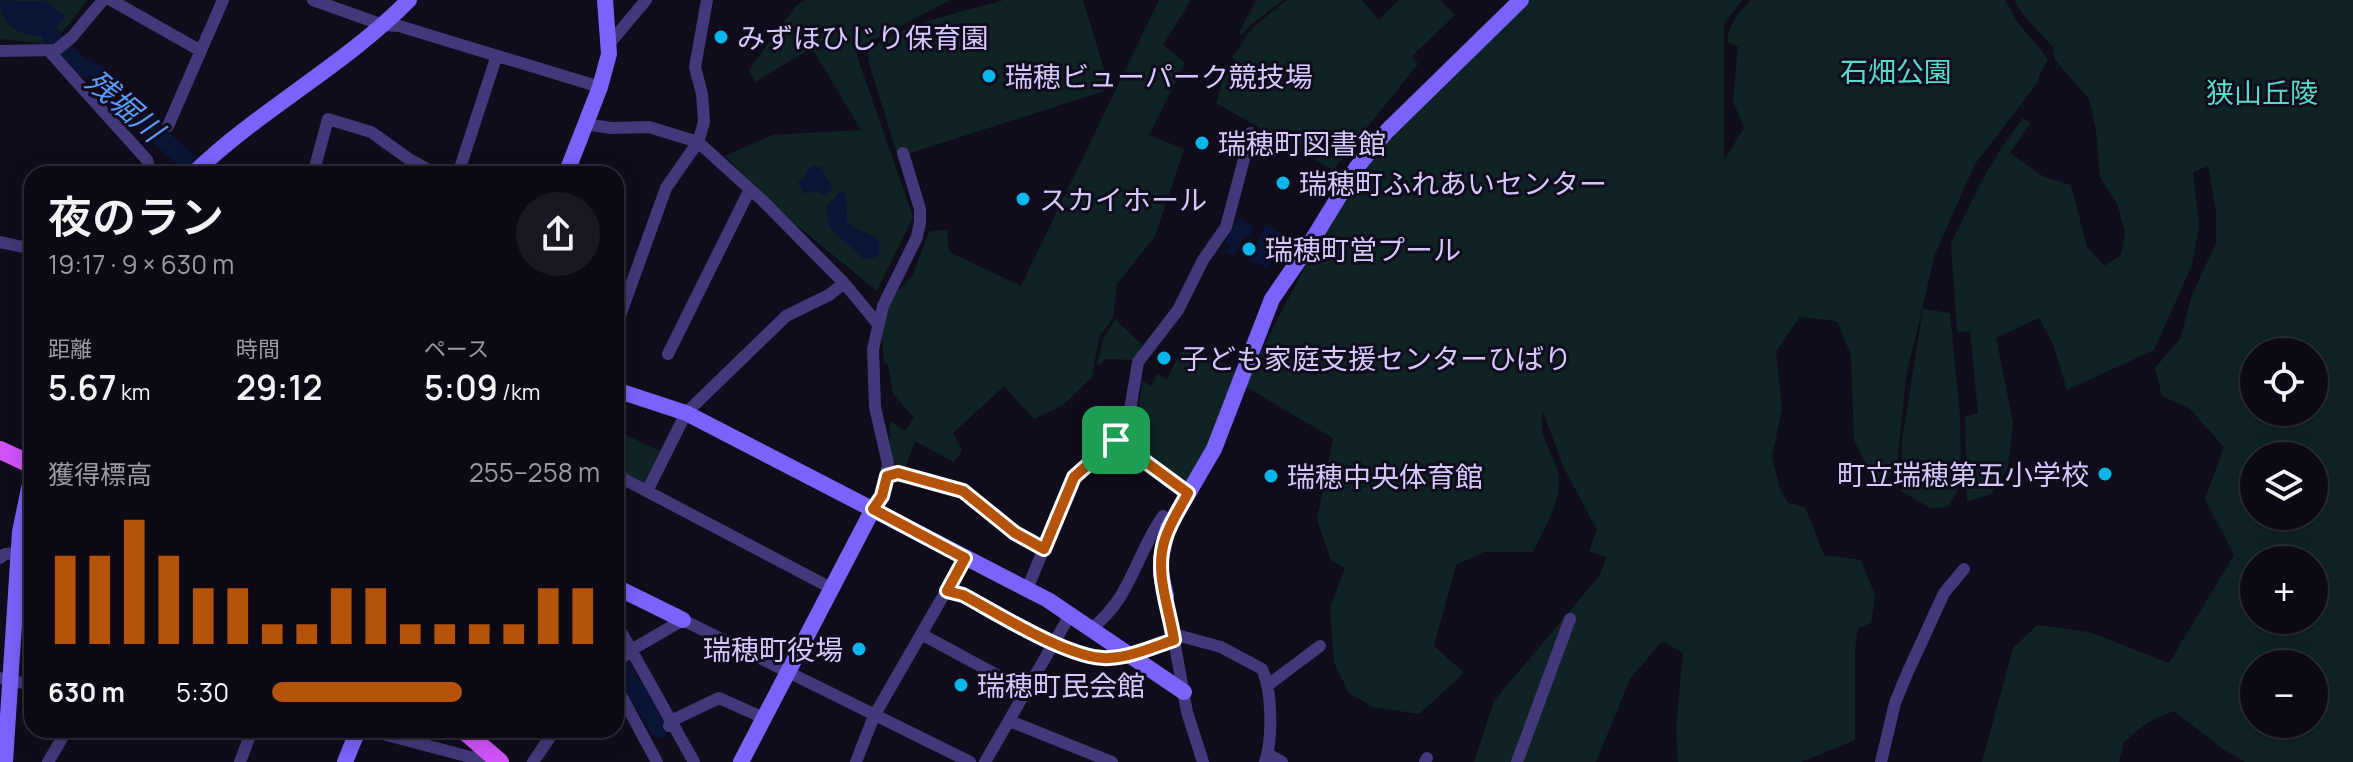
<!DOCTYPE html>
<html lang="ja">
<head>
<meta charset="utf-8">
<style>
  :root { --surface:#0c0915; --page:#1a1722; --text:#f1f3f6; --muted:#9a9aa0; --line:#2c2a34; --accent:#b45309 }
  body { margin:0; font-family:Manrope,"Noto Sans JP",sans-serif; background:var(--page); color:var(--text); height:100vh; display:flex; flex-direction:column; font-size:30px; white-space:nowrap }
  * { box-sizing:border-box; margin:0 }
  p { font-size:26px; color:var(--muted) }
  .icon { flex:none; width:44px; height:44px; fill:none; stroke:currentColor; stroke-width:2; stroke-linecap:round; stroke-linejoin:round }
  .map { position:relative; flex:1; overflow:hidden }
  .sheet { position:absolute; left:24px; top:166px; width:600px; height:572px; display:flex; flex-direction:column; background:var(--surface); border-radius:24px; box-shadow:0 4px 20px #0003,0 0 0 2px var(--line) }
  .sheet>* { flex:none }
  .tools { position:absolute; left:2240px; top:338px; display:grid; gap:16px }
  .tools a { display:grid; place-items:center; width:88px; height:88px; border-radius:50%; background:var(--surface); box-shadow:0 4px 20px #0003,0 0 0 2px var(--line); font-size:40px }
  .pin { position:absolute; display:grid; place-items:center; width:68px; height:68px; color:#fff; margin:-34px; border-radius:16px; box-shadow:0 4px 12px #0006 }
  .round { display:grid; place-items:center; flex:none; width:84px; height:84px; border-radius:42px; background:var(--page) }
  .head { display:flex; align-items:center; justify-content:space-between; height:136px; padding:0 24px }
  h1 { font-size:44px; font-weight:600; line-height:60px }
  .figures { display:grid; grid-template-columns:repeat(3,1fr); gap:12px; height:136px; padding:8px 24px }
  .figures div { display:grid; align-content:center }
  .figures b { font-size:34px; font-weight:600 }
  .figures small { font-size:22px; font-weight:400 }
  .figures p { font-size:22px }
  .chart { height:224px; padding:16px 24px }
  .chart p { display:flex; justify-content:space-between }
  .chart svg { width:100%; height:144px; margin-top:8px; stroke:var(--accent); stroke-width:6 }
  ul { padding:0 24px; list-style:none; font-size:26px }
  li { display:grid; grid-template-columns:128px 96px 1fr; align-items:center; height:60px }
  li i { height:20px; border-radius:10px; background:var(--accent) }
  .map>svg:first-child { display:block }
</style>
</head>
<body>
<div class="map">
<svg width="2353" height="762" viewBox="0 0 2353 762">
  <rect width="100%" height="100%" fill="#100c1c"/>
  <path fill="#0f2325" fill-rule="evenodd" d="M0 0H87L66 28 49 44 0 39Z
    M805 0H950L855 50 913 217 877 291 788 218 725 156 772 135 861 130 812 48 755 82 749 70 795 7Z
    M1004 0H1083L1110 89 898 157 869 63 868 53C892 25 968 11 1004 0Z
    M1159 0H1191L1163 45 1185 63 1149 135 1184 149 1155 236 1117 284 1113 318 1099 337 1092 377 1063 405 1034 419 1004 386 953 433 962 451 954 462 915 441 904 471 889 458 890 421 905 431 914 418 893 394 888 365 884 363 880 310 912 276 929 232 947 229 949 252 1021 286Z
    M1256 0H1283L1249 26 1243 34 1239 33Z
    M1287 0H1362L1378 20 1399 0H1440L1455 15 1412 56 1418 64 1333 170 1216 103 1228 63 1232 65 1235 60 1232 57 1253 27Z
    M1528 0H1742L1724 24V160L1744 128 1733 101 1738 47 1727 42C1729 23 1739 13 1751 0H2005L2016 20 2048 59 2039 76 2038 82 1975 164 1935 254 1906 377 1897 465 1880 490 1854 441 1851 355 1837 321 1800 317 1776 351 1782 409 1772 456 1779 486 1788 503 1805 507 1824 555 1861 560 1875 595 1871 623 1858 628 1855 649V740L1801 762H1678L1676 727 1683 653 1662 641 1630 679 1596 762H1474L1494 701 1600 575 1606 557 1589 551 1597 530 1564 468 1543 412C1536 440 1558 455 1559 480 1560 504 1543 531 1533 552H1484L1456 565 1434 646 1464 673 1419 714 1373 707 1349 693 1334 663 1330 607 1345 568 1331 560 1317 520 1333 438 1244 386C1286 304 1324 220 1382 148 1425 94 1479 48 1528 0Z
    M2014 0H2353V762H2245L2223 749 2174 711 2148 722 2124 742 2119 762H1982L2013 648 2037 625 2089 632 2169 663 2234 555 2205 499 2224 447 2190 409 2162 396 2155 368 2180 339 2192 295 2216 243V211L2208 166 2193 172 2199 225 2192 265 2154 350 2067 390 2053 344 2039 318 1996 338 2013 423 2008 468 1991 494 1967 502 1965 417 1978 413 1970 331 1957 332 1951 243 1982 180 2002 147 2023 118 2031 123 2010 153 2044 177 2071 185 2087 247 2104 266 2121 255 2125 233 2117 203 2100 177 2096 129 2089 99 2055 60 2053 47 2025 17ZM2254 352H2314V412H2254ZM2254 456H2314V516H2254ZM2254 560H2314V620H2254ZM2254 664H2314V724H2254Z
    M1923 309 1950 313 1960 416 1961 475 1957 492 1948 507 1930 508 1901 491 1902 440Z
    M1115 319 1143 346 1134 360 1106 359 1099 365 1097 363 1103 340Z
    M1184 345 1240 371 1211 447 1188 486 1131 444V428L1138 415 1142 381 1151 386 1157 374 1167 379Z
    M626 435 660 451 643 485 616 472V456Z"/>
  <path fill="#0a1436" d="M0 0 37 2 44 0 65 16 50 35C26 40 0 28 0 0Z
    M812 166 821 167 833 189 825 195 817 192 803 193 798 182 805 177V173Z
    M841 191 846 194 847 221C863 238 886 230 878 256L865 260 830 228 826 207Z
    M1238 217 1254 226 1249 236 1245 235 1234 256 1226 252 1230 246 1225 243Z
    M1265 225 1284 234 1268 268 1249 259Z"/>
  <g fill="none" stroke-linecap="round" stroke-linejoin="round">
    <path stroke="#0a1436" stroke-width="18" d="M50 35 77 64 100 75 126 106 201 174
      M616 658 659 729"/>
    <path stroke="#433879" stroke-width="12" d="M111 0 201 51
      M313 0 383 25 399 26 600 87
      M610 43 646 0
      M0 51 56 50 72 37 103 0
      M49 51 147 160 151 174
      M585 124 611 128 649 127 698 142 762 200 844 283 877 323
      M168 126 223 0
      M313 174 328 119 371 132 409 159 436 174
      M458 174 496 58
      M0 242 32 249
      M616 327 666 188 698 142 704 122 702 94 695 67 707 0
      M668 354 750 189
      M1116 440 1188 493
      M616 475 831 588
      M887 476 898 473 963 491 1015 533 1044 549
      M647 491 686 413 786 316 829 295 844 283
      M873 509 882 496 888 464 875 407 873 349 883 306 917 237 920 222V209L903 153
      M0 558 5 554 19 553
      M1027 589 1074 477 1116 440 1129 416 1138 362 1178 310 1203 260 1226 227 1251 133
      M947 591 963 595C997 613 1072 661 1109 658 1131 657 1153 647 1174 640
      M1166 596 1187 712 1203 762
      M616 623 694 762
      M1091 629C1132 597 1135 556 1163 516
      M921 634 997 675
      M1173 634 1221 647 1262 669C1272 690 1273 739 1265 762
      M616 663 631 650 683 620 970 762
      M0 678 32 685
      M1268 685 1320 646
      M616 686 657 762
      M1010 721 1112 762
      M669 726 673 720 719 698 764 718
      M368 730 470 757 497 759
      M1268 754 1282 762
      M48 762 67 730
      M240 762 252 730
      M533 762 555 730
      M856 762 874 716 965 558
      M985 762 1070 615
      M1425 762 1427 758
      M1517 762 1570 619
      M1881 762 1895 703 1906 676 1944 593 1964 569"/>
    <path stroke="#7a63fa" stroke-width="16" d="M193 174C260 109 344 66 409 0
      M566 174 600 87 609 54 605 0
      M616 390 686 413 1048 600 1184 692
      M616 587 683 620
      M1166 596 1161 574V558L1168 528 1214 449 1272 299 1308 247 1357 167 1387 131 1521 0
      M5 762 20 532 32 474
      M345 762 358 730
      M741 762 873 509"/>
    <path stroke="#d053f9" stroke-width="18" d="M0 450 32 465
      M463 730 500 762"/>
  </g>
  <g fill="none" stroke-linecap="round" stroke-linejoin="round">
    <defs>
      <path id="route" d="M1116 440 1188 493C1180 508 1170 523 1165 539 1154 572 1169 607 1174 640 1153 647 1131 657 1109 658 1072 661 997 613 963 595L947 591 965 558 873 509 882 496 887 476 898 473 963 491 1015 533 1044 549 1074 477Z"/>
    </defs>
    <use href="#route" stroke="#fff" stroke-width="16"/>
    <use href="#route" stroke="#b45309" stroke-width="10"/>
  </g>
  <g fill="#08b6e9" stroke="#100c1c" stroke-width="3">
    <circle cx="721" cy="37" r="8"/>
    <circle cx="989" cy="76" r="8"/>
    <circle cx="1202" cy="143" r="8"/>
    <circle cx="1283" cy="183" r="8"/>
    <circle cx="1023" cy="199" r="8"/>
    <circle cx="1249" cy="249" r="8"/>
    <circle cx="1164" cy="358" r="8"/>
    <circle cx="2105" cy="474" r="8"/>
    <circle cx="1271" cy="476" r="8"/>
    <circle cx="859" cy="649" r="8"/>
    <circle cx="961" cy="685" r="8"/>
  </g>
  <g text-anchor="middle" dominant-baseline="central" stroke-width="6" stroke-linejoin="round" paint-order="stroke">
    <g font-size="28" fill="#d5c8fd" stroke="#100c1c" text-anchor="start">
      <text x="737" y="37">みずほひじり保育園</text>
      <text x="1005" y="76">瑞穂ビューパーク競技場</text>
      <text x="1218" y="143">瑞穂町図書館</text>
      <text x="1299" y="183">瑞穂町ふれあいセンター</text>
      <text x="1039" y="199">スカイホール</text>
      <text x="1265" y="249">瑞穂町営プール</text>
      <text x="1180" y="358">子ども家庭支援センターひばり</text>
      <text x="2089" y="474" text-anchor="end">町立瑞穂第五小学校</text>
      <text x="1287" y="476">瑞穂中央体育館</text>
      <text x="843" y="649" text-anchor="end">瑞穂町役場</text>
      <text x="977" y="685">瑞穂町民会館</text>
    </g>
    <g font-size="28" fill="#58d9ca" stroke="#100c1c">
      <text x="1896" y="71">石畑公園</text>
      <text x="2262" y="92">狭山丘陵</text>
    </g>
    <g font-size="30" font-style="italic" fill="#5a9bf9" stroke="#100c1c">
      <text transform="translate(125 105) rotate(41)">残堀川</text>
    </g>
  </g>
</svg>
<div class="tools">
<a><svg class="icon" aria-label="locate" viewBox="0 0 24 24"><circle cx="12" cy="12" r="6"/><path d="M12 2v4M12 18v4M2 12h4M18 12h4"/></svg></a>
<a><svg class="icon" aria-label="layers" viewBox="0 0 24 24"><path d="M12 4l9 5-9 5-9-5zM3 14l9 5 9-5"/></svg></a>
<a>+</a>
<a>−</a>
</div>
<div class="pin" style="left:1116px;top:440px;background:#1e9e55"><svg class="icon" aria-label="arrive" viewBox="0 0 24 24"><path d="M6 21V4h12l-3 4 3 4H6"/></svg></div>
<section class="sheet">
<div class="head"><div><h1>夜のラン</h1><p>19:17 · 9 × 630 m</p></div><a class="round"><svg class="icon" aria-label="share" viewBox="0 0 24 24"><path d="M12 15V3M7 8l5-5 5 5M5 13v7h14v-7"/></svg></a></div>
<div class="figures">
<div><p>距離</p><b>5.67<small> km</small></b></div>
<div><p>時間</p><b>29:12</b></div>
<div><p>ペース</p><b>5:09<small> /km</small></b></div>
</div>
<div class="chart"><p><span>獲得標高</span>255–258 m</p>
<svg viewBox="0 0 160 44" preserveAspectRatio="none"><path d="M5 44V17M15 44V17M25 44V6M35 44V17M45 44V27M55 44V27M65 44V38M75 44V38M85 44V27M95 44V27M105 44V38M115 44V38M125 44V38M135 44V38M145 44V27M155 44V27"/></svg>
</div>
<ul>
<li><b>630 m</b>5:30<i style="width:58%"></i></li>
</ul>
</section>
</div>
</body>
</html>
